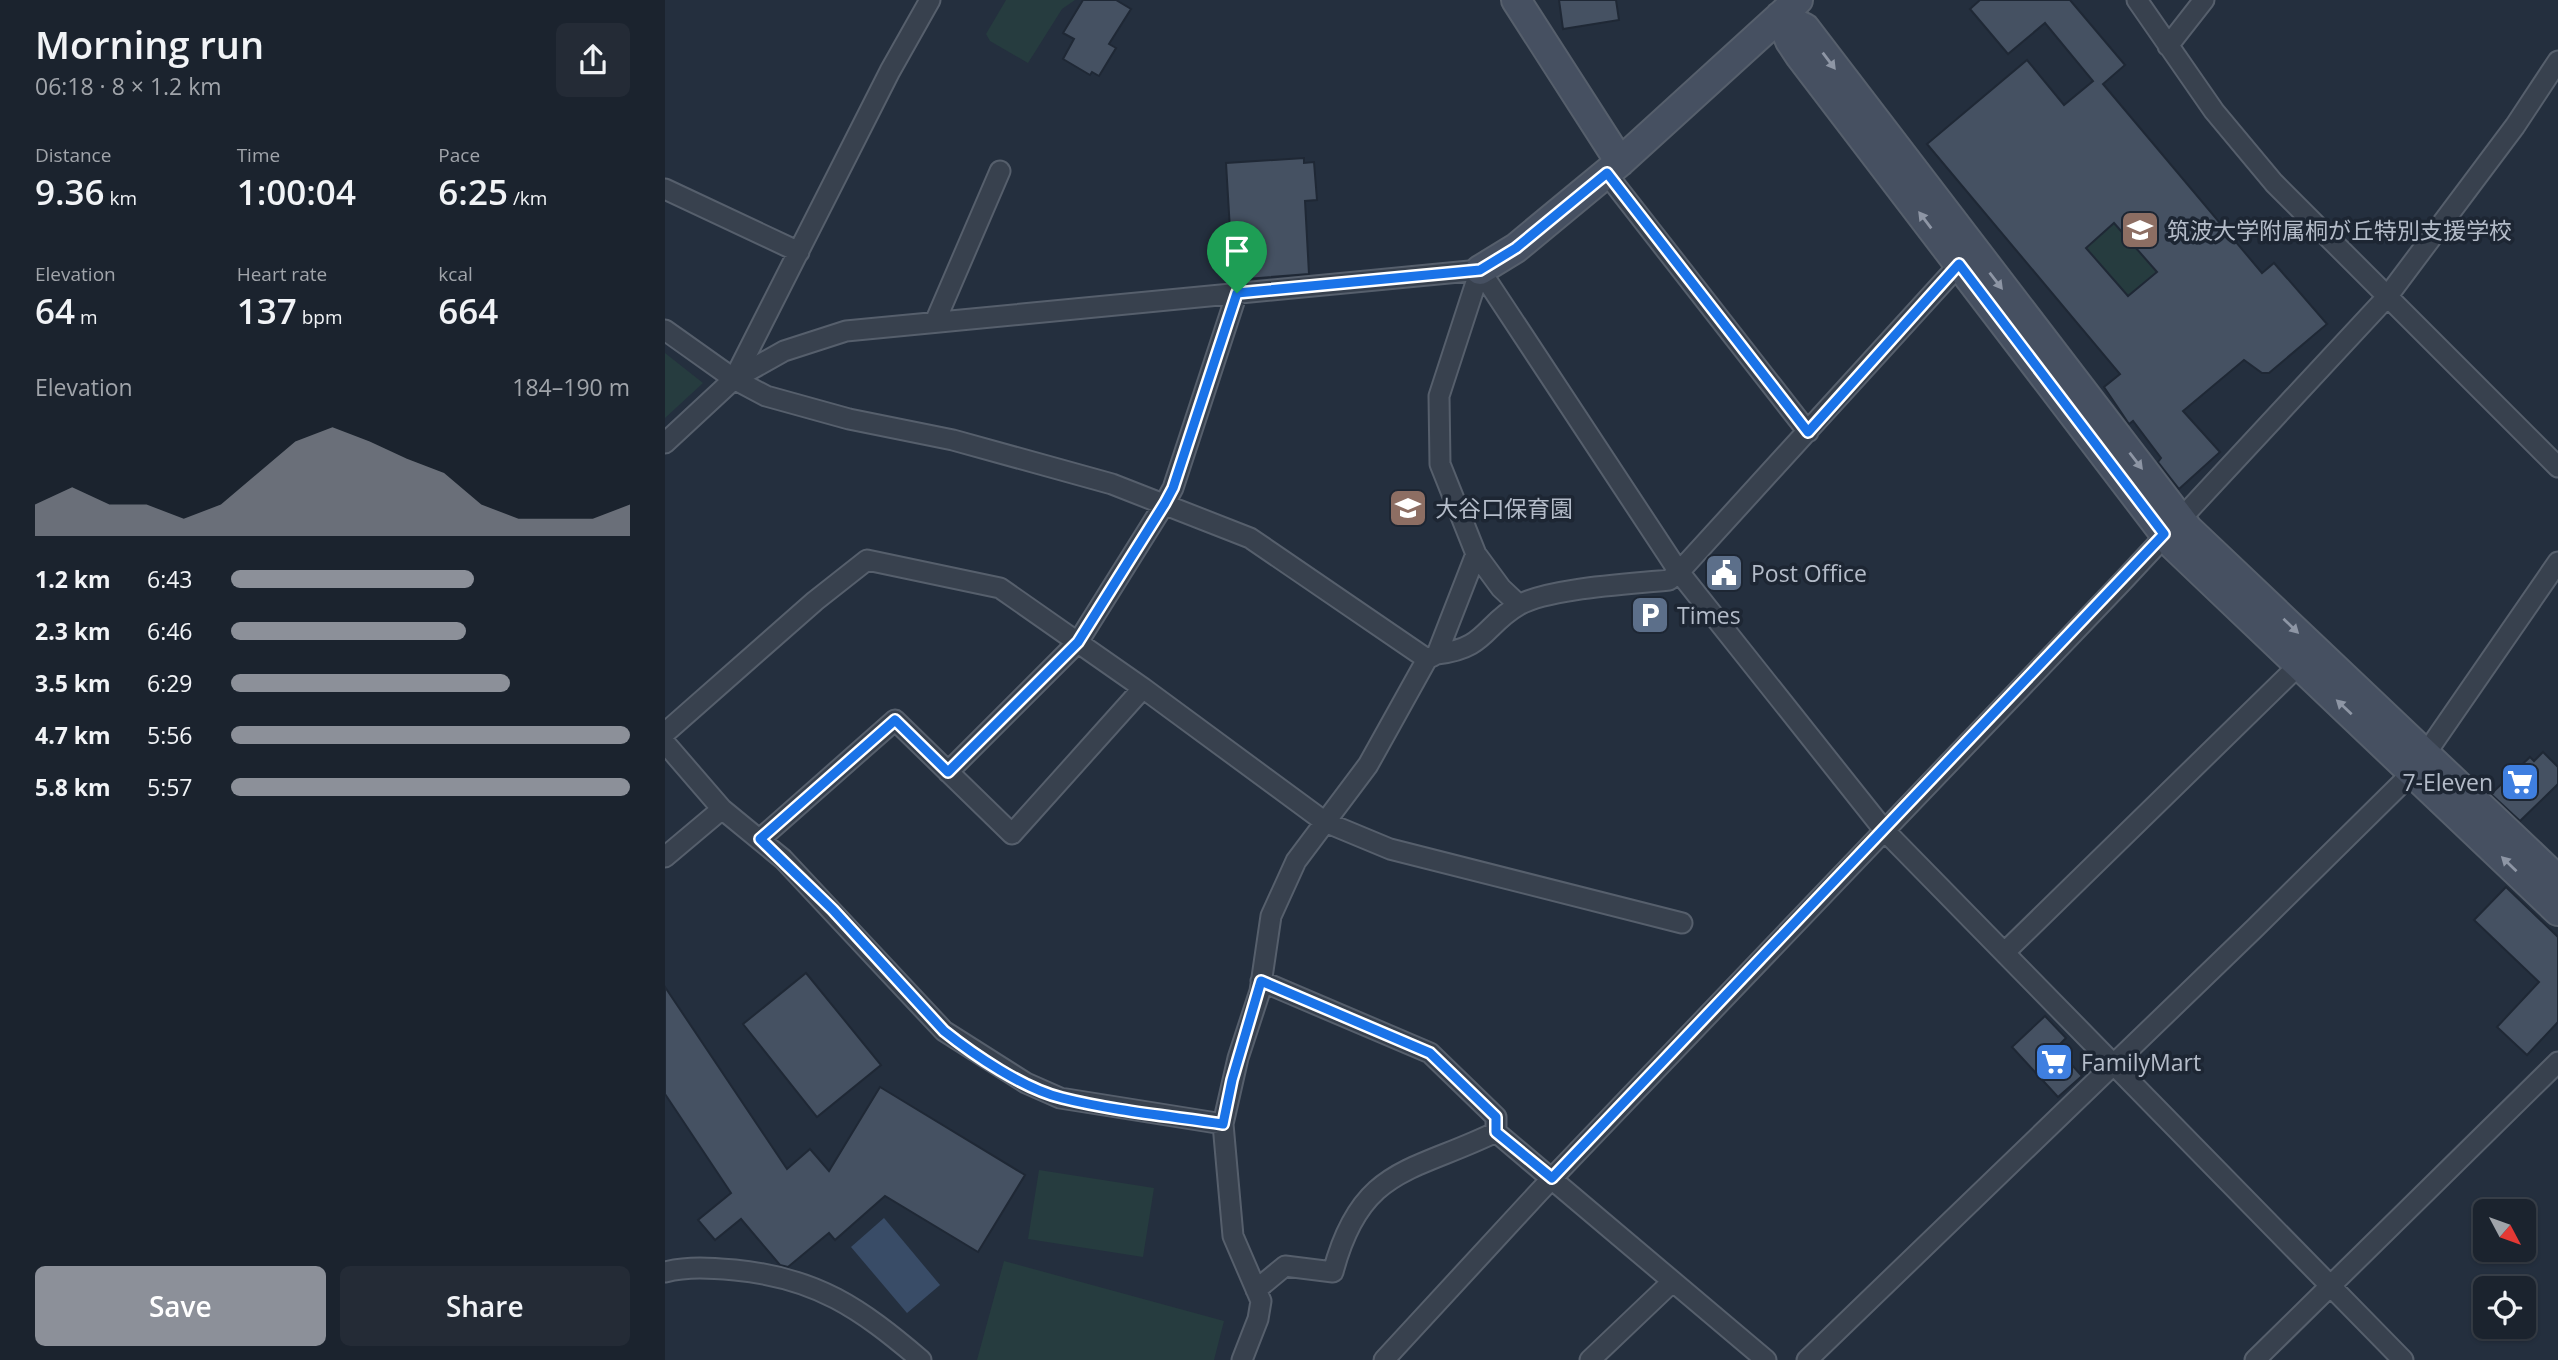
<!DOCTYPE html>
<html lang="en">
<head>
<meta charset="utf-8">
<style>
  :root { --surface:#1b232e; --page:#242b36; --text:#f1f3f6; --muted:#a0a4aa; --line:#39404a; --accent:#8c9099 }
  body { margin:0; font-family:"Open Sans","Noto Sans JP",sans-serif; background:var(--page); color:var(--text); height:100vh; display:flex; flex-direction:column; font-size:26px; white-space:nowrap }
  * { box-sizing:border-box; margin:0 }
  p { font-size:23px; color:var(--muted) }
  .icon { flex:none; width:38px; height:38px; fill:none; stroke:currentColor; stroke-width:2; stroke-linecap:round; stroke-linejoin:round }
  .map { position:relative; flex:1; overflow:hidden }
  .sheet { display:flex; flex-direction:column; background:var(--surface); width:665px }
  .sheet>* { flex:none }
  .needle { width:46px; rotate:131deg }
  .fabs { position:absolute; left:1808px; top:1199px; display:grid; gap:14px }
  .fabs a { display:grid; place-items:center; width:63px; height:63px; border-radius:10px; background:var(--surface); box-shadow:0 2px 5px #0004,0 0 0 2px var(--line); font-size:35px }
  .pin { position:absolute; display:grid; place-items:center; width:60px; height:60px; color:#fff; margin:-72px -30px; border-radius:50% 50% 50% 0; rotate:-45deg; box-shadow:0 0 7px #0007 }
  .pin .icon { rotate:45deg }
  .round { display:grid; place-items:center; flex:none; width:74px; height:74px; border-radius:10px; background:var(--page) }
  .headline { display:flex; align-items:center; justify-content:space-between; height:119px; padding:0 35px }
  h1 { font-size:38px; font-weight:600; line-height:52px }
  .figures { display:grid; grid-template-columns:repeat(3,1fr); gap:10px; height:119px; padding:7px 35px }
  .figures div { display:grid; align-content:center }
  .figures b { font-size:35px; font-weight:600 }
  .figures small { font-size:19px; font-weight:400 }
  .figures p { font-size:19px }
  .chart { height:196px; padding:14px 35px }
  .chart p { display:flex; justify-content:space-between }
  .chart svg { width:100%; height:126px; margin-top:7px; fill:var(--accent); opacity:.7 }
  .button { display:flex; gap:14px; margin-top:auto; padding:14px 35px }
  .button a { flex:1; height:80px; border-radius:10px; background:var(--accent); color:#fff; font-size:28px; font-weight:600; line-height:80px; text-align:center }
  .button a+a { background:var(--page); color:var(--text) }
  ul { padding:0 35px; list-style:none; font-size:23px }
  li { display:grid; grid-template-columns:112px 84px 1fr; align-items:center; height:52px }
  li i { height:18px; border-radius:9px; background:var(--accent) }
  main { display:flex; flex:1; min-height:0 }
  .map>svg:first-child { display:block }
</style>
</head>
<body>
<main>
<section class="sheet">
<div class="headline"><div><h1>Morning run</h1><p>06:18 · 8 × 1.2 km</p></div><a class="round"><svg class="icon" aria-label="share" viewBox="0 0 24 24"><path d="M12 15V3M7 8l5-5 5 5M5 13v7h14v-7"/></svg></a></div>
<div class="figures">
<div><p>Distance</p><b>9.36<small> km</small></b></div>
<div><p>Time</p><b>1:00:04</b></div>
<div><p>Pace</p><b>6:25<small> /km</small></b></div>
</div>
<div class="figures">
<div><p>Elevation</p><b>64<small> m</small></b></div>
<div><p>Heart rate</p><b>137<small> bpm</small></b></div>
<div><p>kcal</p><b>664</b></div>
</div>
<div class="chart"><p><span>Elevation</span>184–190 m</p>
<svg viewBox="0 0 160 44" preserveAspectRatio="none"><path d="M0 44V33L10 27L20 33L30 33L40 38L50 33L60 22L70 11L80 6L90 11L100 17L110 22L120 33L130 38L140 38L150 38L160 33V44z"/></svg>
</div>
<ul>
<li><b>1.2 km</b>6:43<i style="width:61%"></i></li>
<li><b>2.3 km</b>6:46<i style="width:59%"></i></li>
<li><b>3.5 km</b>6:29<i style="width:70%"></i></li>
<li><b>4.7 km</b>5:56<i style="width:100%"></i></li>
<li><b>5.8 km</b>5:57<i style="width:100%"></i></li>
</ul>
<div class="button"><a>Save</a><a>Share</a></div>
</section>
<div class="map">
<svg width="1893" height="1360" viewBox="0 0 1893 1360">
  <rect width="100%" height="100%" fill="#242f3e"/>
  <path fill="#263c3f" d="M341 0H410L397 9 363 63 325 41 321 34Z
    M1449 223 1492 272 1463 296 1421 248Z
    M0 353 38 383 0 418Z
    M374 1170 489 1188 478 1257 363 1239Z
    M339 1261 559 1321 549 1360H312Z"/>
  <path fill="#394c67" d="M219 1218 275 1285 242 1313 186 1247Z"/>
  <path fill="#455162" stroke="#1f2835" stroke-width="2" fill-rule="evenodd" d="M418 0H451L466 9 444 44 451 48 434 76 427 72 425 75 398 59 409 39 398 33Z
    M894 0H951L954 20 898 29Z
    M1315 0H1405L1460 65 1438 84 1597 273 1609 263 1662 324 1604 373H1597L1579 360 1518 411 1555 452 1514 489 1493 462 1496 458 1468 421 1464 424 1439 387 1455 374 1262 144 1362 60 1399 105 1428 81 1380 23 1343 54 1305 9ZM1449 223 1492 272 1463 296 1421 248Z
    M639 158V163L649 162 652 200 640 201 644 274 568 280 561 163Z
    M1878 752 1893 767V784L1855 821 1826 794 1865 757 1869 761Z
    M1841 887 1893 937V1022L1862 1055 1832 1027 1874 982 1809 920Z
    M141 973 216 1065 152 1117 78 1024Z
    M0 987 122 1169 145 1149 164 1171 215 1087 360 1175 313 1252 220 1196 170 1240 164 1233 123 1267 115 1265 76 1219 50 1240 33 1220 66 1193 0 1094Z
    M1380 1016 1401 1038 1391 1048 1417 1076 1393 1097 1347 1047Z"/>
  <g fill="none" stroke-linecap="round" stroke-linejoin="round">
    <defs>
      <path id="street" d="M1472 0 1549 111 1609 183 1893 467
        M1503 46 1539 0
        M941 173 1143 432
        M0 189 134 252
        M815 270 1014 572 1219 830 1738 1360
        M270 322 335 171
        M0 330 69 379 101 396 184 419 288 440 447 484 585 538 762 659
        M69 379 225 71 265 0
        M0 443 69 379 119 351 181 331 815 270
        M811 554 836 588 854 605
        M772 654C821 649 819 625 854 605 884 588 967 584 1004 580L1014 572 1302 256
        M0 733 150 601 202 560 335 588 478 688 660 822 725 849 1017 923
        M0 743 57 809 118 859 279 1031 361 1083 395 1098 558 1124
        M283 772 413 642 500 503 508 488 572 293
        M95 839 230 720 347 834 478 688
        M0 857 57 809
        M1340 952 1634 665
        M596 981 765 1053 831 1117V1132L1101 1360
        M0 1272C23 1266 47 1268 70 1270 152 1278 195 1308 256 1360
        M591 1290 620 1266 668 1272C696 1166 747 1173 831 1132
        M577 1360 593 1319 596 1301 568 1236 558 1124 573 1058 595 991 606 916 631 861 703 765 762 659 772 654 811 554 775 464 774 396 815 270
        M719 1360 874 1192 1458 581 1722 297 1850 126 1893 61
        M925 1360 1007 1282
        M1142 1360 1590 928 1748 772 1893 562
        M1590 1360 1893 1062"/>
      <path id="secondary" d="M851 0 955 162
        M1115 16 1125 41 1135 56 1508 545 1893 911
        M1115 16 1140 28 1523 529 1893 880
        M815 270 851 248 955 162 1133 0"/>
    </defs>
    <use href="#street" stroke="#565f6c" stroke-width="23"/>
    <use href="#secondary" stroke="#565f6c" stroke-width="32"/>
    <use href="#street" stroke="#38414e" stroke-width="19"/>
    <use href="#secondary" stroke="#465061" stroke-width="28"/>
  </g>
  <defs><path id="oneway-solid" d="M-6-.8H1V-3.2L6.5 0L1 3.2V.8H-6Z" transform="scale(1.75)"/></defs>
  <g fill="#8e96a5">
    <use href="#oneway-solid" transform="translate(1164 61) rotate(53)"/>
    <use href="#oneway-solid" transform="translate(1260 220) rotate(-127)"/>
    <use href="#oneway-solid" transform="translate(1331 281) rotate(52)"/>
    <use href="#oneway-solid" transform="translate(1471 461) rotate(52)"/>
    <use href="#oneway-solid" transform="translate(1626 626) rotate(44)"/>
    <use href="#oneway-solid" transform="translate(1679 707) rotate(-137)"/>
    <use href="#oneway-solid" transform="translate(1844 864) rotate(-136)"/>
  </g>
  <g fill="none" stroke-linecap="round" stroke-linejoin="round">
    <defs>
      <path id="route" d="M942 173 1143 432 1294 264 1499 534 887 1178 831 1132V1117L765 1053 596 981 567 1080 558 1124C504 1116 449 1111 397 1098 359 1089 309 1055 279 1031L168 910 95 839 230 720 283 772 413 642 500 503 508 488 572 293 815 270 851 248Z"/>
    </defs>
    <use href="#route" stroke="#fff" stroke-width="14"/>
    <use href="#route" stroke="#1a73e8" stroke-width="9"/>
  </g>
  <defs>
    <symbol id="school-square" viewBox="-11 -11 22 22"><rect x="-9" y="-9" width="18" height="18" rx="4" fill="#8d6e63" stroke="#1d2633"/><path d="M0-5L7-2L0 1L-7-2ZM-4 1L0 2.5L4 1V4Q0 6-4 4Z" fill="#fff"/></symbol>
    <symbol id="civic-square" viewBox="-11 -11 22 22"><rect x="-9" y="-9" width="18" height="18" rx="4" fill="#5c6f8a" stroke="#1d2633"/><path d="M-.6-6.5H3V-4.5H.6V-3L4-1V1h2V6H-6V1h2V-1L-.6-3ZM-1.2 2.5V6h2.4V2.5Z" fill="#fff"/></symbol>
    <symbol id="parking-square" viewBox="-11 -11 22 22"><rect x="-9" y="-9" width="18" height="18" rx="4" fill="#5c6f8a" stroke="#1d2633"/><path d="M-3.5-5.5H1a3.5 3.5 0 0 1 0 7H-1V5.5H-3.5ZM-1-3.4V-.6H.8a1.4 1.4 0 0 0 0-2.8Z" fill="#fff"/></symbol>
    <symbol id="supermarket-square" viewBox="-11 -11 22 22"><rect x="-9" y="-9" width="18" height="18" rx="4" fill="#3f7fe0" stroke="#1d2633"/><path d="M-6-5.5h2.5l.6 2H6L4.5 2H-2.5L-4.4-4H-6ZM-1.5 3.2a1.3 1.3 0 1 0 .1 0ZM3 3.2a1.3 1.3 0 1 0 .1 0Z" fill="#fff"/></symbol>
  </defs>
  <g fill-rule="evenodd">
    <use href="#school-square" x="1453" y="208" width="44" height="44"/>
    <use href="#school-square" x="721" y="486" width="44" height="44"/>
    <use href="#civic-square" x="1037" y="551" width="44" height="44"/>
    <use href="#parking-square" x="963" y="593" width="44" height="44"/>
    <use href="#supermarket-square" x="1833" y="760" width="44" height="44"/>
    <use href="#supermarket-square" x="1367" y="1040" width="44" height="44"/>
  </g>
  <g text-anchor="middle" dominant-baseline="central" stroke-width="7" stroke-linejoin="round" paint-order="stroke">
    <g font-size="23" fill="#b4bcc9" stroke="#1d2633" text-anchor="start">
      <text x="1502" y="230">筑波大学附属桐が丘特別支援学校</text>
      <text x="770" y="508">大谷口保育園</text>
      <text x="1086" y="573">Post Office</text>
      <text x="1012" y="615">Times</text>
      <text x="1828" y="782" text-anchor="end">7-Eleven</text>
      <text x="1416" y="1062">FamilyMart</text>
    </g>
  </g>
</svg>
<div class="fabs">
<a><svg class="needle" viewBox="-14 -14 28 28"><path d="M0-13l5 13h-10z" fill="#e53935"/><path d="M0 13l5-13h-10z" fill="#a0a4aa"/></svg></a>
<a><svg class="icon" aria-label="locate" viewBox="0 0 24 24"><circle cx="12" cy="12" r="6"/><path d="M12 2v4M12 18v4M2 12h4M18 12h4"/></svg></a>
</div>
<div class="pin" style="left:572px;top:293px;background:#1e9e55"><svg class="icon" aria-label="arrive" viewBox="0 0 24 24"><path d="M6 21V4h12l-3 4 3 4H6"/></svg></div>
</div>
</main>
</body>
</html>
